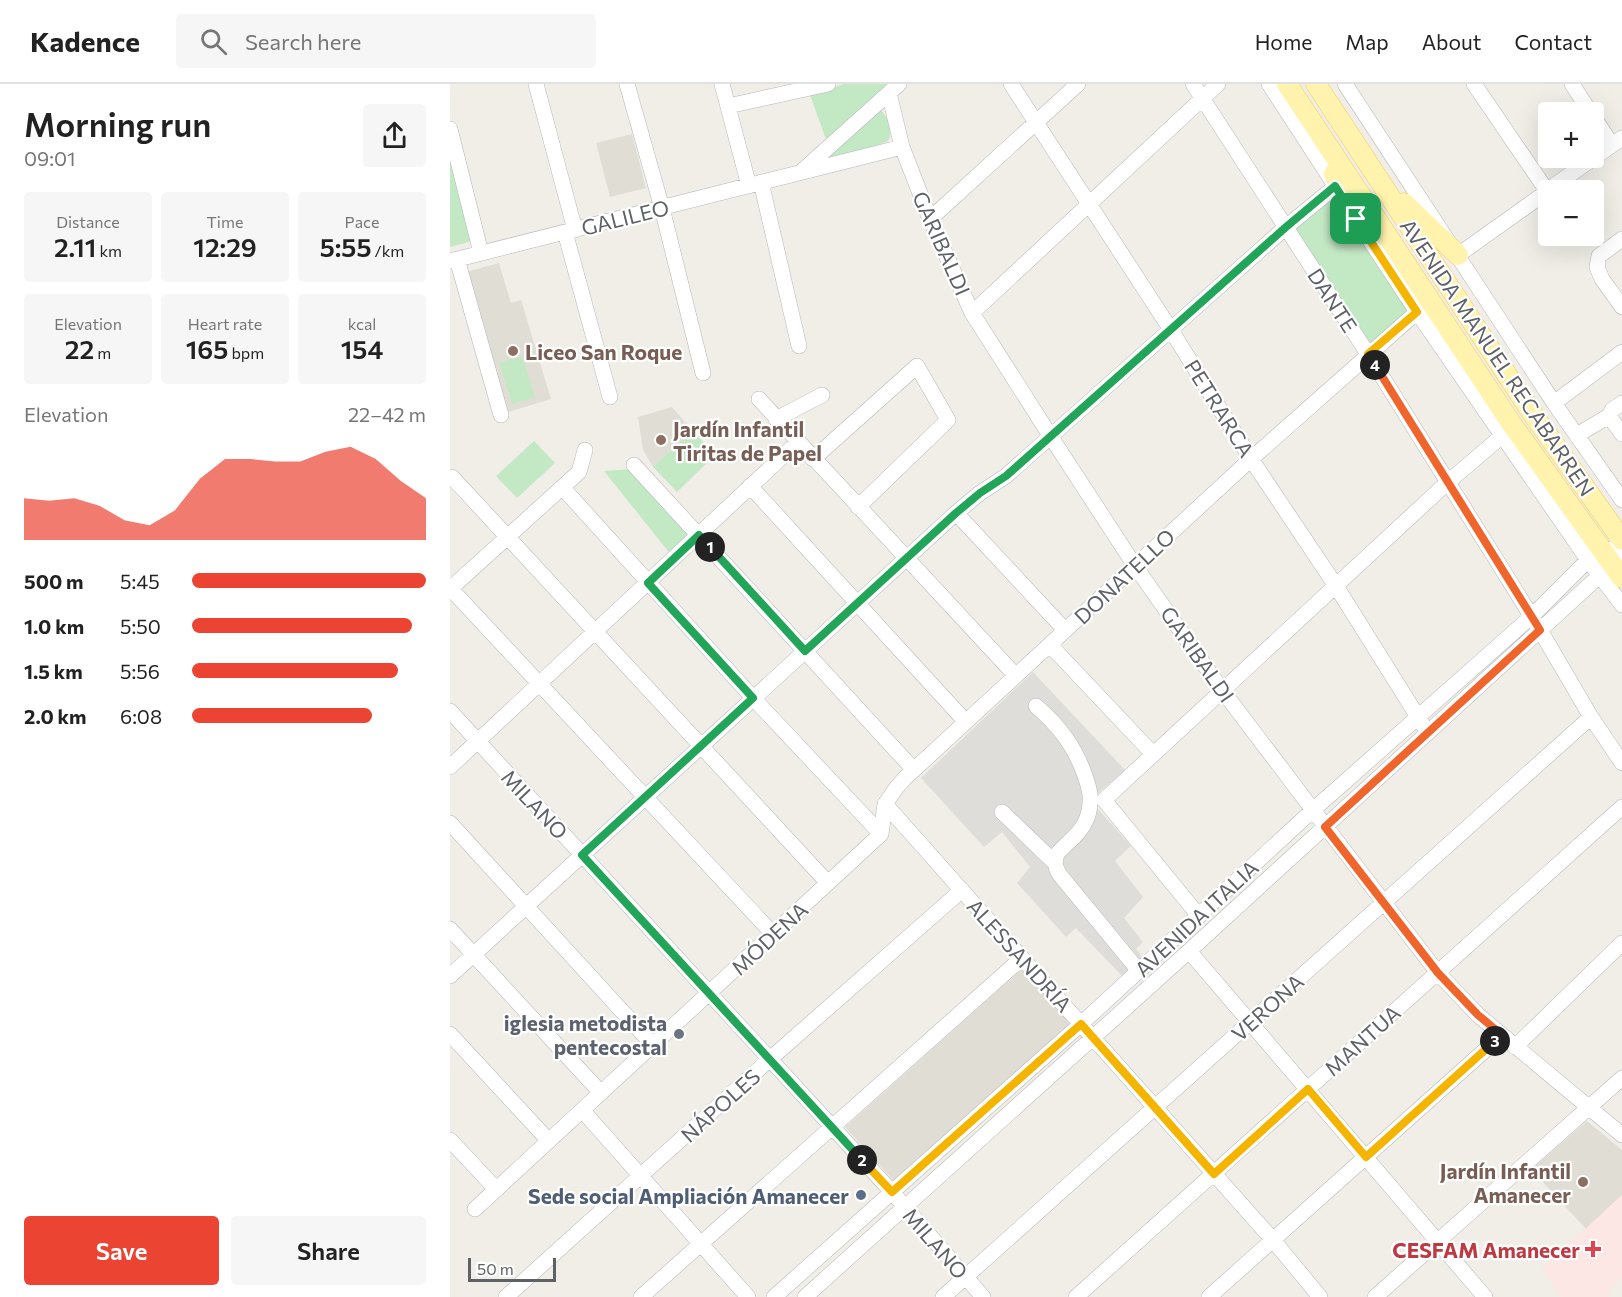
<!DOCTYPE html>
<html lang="en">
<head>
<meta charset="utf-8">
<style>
  :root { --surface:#fff; --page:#f6f6f6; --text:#222; --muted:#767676; --line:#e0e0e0; --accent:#eb4432 }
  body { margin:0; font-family:Commissioner,sans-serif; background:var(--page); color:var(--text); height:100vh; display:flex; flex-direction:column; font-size:22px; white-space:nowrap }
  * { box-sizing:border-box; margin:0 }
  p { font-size:20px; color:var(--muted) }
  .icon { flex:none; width:33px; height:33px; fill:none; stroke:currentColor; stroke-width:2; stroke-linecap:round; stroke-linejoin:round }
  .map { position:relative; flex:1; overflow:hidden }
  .panel { display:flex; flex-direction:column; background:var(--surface); width:450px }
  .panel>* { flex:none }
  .fabs { position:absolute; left:1088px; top:18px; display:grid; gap:12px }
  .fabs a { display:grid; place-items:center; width:66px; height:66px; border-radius:6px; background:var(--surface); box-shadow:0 6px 24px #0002; font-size:30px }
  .scale { position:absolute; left:18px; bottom:15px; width:88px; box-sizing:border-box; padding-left:6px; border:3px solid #5e6267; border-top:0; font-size:16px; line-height:21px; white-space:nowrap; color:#5e6267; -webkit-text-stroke:4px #fff; paint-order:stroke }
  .pin { position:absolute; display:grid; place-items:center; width:51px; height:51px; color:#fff; margin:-26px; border-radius:12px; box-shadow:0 3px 9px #0006 }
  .km { position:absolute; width:30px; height:30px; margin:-15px; border-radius:50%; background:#222; color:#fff; font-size:16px; line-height:30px; text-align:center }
  .round { display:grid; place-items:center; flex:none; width:63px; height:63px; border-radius:6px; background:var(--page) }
  .headline { display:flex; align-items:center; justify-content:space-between; height:102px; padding:0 24px }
  h1 { font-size:33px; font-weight:600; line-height:45px }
  .stats { display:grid; grid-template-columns:repeat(3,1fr); gap:9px; height:102px; padding:6px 24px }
  .stats div { display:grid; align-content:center; border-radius:6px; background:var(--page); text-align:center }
  .stats b { font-size:26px; font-weight:600 }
  .stats small { font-size:16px; font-weight:400 }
  .stats p { font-size:16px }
  .chart { height:168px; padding:12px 24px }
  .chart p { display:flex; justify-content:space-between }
  .chart svg { width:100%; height:108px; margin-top:6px; fill:var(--accent); opacity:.7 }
  .action { display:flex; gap:12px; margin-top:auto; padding:12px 24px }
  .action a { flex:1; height:69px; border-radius:6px; background:var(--accent); color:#fff; font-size:24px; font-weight:600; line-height:69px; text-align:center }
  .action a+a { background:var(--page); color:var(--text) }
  ul { padding:0 24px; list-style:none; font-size:20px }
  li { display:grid; grid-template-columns:96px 72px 1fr; align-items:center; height:45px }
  li i { height:15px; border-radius:8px; background:var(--accent) }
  header { display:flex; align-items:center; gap:36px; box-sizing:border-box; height:84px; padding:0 30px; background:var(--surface); border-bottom:2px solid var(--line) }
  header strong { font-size:28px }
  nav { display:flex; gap:33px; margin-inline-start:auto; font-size:21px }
  .search { width:420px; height:54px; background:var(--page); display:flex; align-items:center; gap:15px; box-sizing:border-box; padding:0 21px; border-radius:6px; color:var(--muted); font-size:22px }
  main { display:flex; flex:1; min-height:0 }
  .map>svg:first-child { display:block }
</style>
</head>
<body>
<header>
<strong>Kadence</strong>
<div class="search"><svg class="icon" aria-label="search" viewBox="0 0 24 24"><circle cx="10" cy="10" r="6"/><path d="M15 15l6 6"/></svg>Search here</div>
<nav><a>Home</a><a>Map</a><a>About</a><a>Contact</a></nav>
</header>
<main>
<section class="panel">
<div class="headline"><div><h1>Morning run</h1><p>09:01</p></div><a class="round"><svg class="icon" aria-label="share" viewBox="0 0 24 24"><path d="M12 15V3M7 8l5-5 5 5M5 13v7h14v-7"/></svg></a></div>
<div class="stats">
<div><p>Distance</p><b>2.11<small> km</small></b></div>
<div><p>Time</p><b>12:29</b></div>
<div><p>Pace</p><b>5:55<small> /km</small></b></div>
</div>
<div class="stats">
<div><p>Elevation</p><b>22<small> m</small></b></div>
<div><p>Heart rate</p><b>165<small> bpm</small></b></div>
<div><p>kcal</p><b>154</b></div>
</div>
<div class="chart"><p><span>Elevation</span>22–42 m</p>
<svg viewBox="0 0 160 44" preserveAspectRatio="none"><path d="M0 44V27L10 28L20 27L30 30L40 36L50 38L60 32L70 19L80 11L90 11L100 12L110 12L120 8L130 6L140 11L150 20L160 27V44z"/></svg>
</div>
<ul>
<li><b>500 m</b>5:45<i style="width:100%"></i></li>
<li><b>1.0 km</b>5:50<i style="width:94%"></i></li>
<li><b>1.5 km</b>5:56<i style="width:88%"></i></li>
<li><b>2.0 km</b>6:08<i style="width:77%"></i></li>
</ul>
<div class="action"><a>Save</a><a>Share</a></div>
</section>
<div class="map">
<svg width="1172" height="1213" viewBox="0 0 1172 1213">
  <rect width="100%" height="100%" fill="#f0eee7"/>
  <path fill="#dfddd9" d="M583 588 675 686 640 716 681 762 665 777 693 813 674 834 693 858 686 865 693 874 673 893 626 844 616 853 567 799 580 783 552 748 534 763 471 694Z"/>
  <path fill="#e0ddd5" d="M182 50 196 104 160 113 146 59Z
    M49 179 61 219 71 216 101 315 58 328 16 188Z
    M222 323 242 346 203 383 193 366 188 333Z
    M573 884 621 940 445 1098 395 1043Z
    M1137 1037 1172 1066V1111L1136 1145 1081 1085Z"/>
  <path fill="#fce7e4" d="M1172 1111V1194L1159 1206 1160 1210 1157 1213H1111L1092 1185Z"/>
  <path fill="#c3e8c4" d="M394 0H436L431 9 377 58 360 11Z
    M431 26C439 36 444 45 438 57L378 80 375 76Z
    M0 69 22 157 0 163Z
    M883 112 959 226 920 263 846 145Z
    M72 272 85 313 62 320 49 279Z
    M242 346 265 371 227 408 203 383Z
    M84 357 105 379 67 414 46 392Z
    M183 385 244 451 222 472 154 387Z"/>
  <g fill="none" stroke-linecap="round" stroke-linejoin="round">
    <defs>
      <path id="minor" d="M86 0 125 146
        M177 0 212 124 253 289
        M272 0 299 102
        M561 0 721 246 801 375 886 502 973 641
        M743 0 918 270 1090 546 1141 633 1172 679
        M819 0 886 103
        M895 0 1104 319 1172 416
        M1024 0 1097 107
        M1122 0 1140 28
        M439 9 452 63 480 135 522 229 601 353 685 482 772 606 863 726 988 889 1028 931 1172 1051
        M278 22 378 0
        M1143 32 1162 61
        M0 45 31 169
        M352 87 449 0
        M311 98 349 262
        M1098 106 1172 54
        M900 126 967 228 1138 476 1172 521
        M480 135 628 0
        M115 148 160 313
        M1172 155 1149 172 1147 183 1152 195 1172 223
        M1008 171 1098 107
        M7 175 51 331
        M0 177 452 63
        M522 229 768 0
        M309 315 566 592
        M1104 319 1172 268
        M1159 332 1162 326 1172 319
        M326 335 372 311
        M1127 351 1159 332 1172 350
        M363 375 467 282 498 336 408 423
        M184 381 464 686
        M2 393 378 799
        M300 402 516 638
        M112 403 303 614 431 750
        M506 429 615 546
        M0 504 323 850
        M0 505 129 388 135 366
        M600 561 703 670
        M586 622C608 641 624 661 634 689 640 705 643 717 637 734 631 750 617 758 607 770 604 778 605 784 610 791L689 887
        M0 627 442 1108 533 1213
        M0 683 348 358
        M435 720 823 1156 870 1213
        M552 728 605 779
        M0 739 203 961
        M749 832 654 716 998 398 1052 352
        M0 845 151 1009
        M739 867 1035 1213
        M0 892 506 429 530 409 556 392 836 143 886 102
        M0 950 99 1057
        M1065 963 1172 859
        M132 1026 298 1213
        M0 1056 46 1105
        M25 1125 431 750 435 720 447 703 455 694 801 375 967 228
        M56 1213 320 975 512 806
        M191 1213 572 874
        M324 1213 631 940 863 726 1082 532 1138 476 1172 460
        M355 1213 739 867 1170 473
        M493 1213 1141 633
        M626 1213 1172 723
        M759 1213 1052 951
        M925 1213 1172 994"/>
      <path id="major" d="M837 0 1061 339 1172 494
        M866 0 1082 329 1172 456
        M884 90 906 135
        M954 119 1008 171"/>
    </defs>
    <use href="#minor" stroke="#b4b7bb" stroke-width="16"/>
    <use href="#major" stroke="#f3cc5d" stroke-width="21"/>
    <use href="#minor" stroke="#fff" stroke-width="15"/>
    <use href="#major" stroke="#fff3ad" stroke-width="20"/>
  </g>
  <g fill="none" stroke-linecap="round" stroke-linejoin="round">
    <defs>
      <path id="split-1" d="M260 463 355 567 506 429 530 409 556 392 836 143 885 102 906 135"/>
      <path id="split-2" d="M260 463 249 451 198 499 303 614 132 771 412 1076"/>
      <path id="split-3" d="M412 1076 442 1108 631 940 764 1090 858 1005 916 1073 1045 957"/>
      <path id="split-4" d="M925 281 1090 546 875 743 988 889 1028 931 1052 951 1045 957"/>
      <path id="split-5" d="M906 135 967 228 918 270 925 281"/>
    </defs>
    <use href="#split-1" stroke="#fff" stroke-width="12"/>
    <use href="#split-2" stroke="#fff" stroke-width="12"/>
    <use href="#split-3" stroke="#fff" stroke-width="12"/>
    <use href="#split-4" stroke="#fff" stroke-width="12"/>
    <use href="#split-5" stroke="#fff" stroke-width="12"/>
    <use href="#split-1" stroke="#22a559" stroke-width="8"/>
    <use href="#split-2" stroke="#22a559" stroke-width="8"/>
    <use href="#split-3" stroke="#f5b400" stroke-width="8"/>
    <use href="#split-4" stroke="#f0652b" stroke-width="8"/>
    <use href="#split-5" stroke="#f5b400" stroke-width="8"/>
  </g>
  <g fill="#8d6e63" stroke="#fff" stroke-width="2">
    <circle cx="63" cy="267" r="6"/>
    <circle cx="211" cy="356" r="6"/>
    <circle cx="1133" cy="1098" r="6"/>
  </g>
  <circle fill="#6b7280" stroke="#fff" stroke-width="2" cx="229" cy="950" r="6"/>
  <circle fill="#5c6f8a" stroke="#fff" stroke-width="2" cx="411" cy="1111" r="6"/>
  <path fill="#e0444e" stroke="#fff" stroke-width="2" d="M1140 1156h6v6h6v6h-6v6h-6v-6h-6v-6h6z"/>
  <g text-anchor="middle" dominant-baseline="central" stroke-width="4.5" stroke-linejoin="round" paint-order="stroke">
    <g font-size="21" fill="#5e6267" stroke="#fff">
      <text transform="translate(175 133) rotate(-14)">GALILEO</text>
      <text transform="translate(492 159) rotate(66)">GARIBALDI</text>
      <text transform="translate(883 216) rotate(57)">DANTE</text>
      <text transform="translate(1048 273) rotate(56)">AVENIDA MANUEL RECABARREN</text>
      <text transform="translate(770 324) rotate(58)">PETRARCA</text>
      <text transform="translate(674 492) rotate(-43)">DONATELLO</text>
      <text transform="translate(748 570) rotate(55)">GARIBALDI</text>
      <text transform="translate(85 720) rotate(47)">MILANO</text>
      <text transform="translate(746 834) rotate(-43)">AVENIDA ITALIA</text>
      <text transform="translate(319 854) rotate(-43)">MÓDENA</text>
      <text transform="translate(570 871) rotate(48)">ALESSANDRÍA</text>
      <text transform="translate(817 923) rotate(-42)">VERONA</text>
      <text transform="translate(912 956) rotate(-42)">MANTUA</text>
      <text transform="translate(270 1021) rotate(-42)">NÁPOLES</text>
      <text transform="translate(486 1159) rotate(49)">MILANO</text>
    </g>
    <g font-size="21" font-weight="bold" fill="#785e54" stroke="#fff" text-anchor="start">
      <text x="75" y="267">Liceo San Roque</text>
      <text x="223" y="344">Jardín Infantil<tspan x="223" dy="24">Tiritas de Papel</tspan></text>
      <text x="1121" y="1086" text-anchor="end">Jardín Infantil<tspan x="1121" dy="24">Amanecer</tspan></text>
    </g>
    <g font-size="21" font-weight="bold" fill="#5b616d" stroke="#fff" text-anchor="end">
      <text x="217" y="938">iglesia metodista<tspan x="217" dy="24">pentecostal</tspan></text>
    </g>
    <g font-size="21" font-weight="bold" fill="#4e5e75" stroke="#fff" text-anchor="end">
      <text x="399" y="1111">Sede social Ampliación Amanecer</text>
    </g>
    <g font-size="21" font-weight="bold" fill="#be3a42" stroke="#fff" text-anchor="end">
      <text x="1130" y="1165">CESFAM Amanecer</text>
    </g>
  </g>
</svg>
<div class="fabs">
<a>+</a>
<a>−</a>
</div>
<div class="scale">50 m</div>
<div class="pin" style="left:906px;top:135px;background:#1e9e55"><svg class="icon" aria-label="arrive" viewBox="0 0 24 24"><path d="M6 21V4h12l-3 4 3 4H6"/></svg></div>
<b class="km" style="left:260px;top:463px">1</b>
<b class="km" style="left:412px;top:1076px">2</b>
<b class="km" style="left:1045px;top:957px">3</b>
<b class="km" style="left:925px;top:281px">4</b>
</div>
</main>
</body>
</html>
